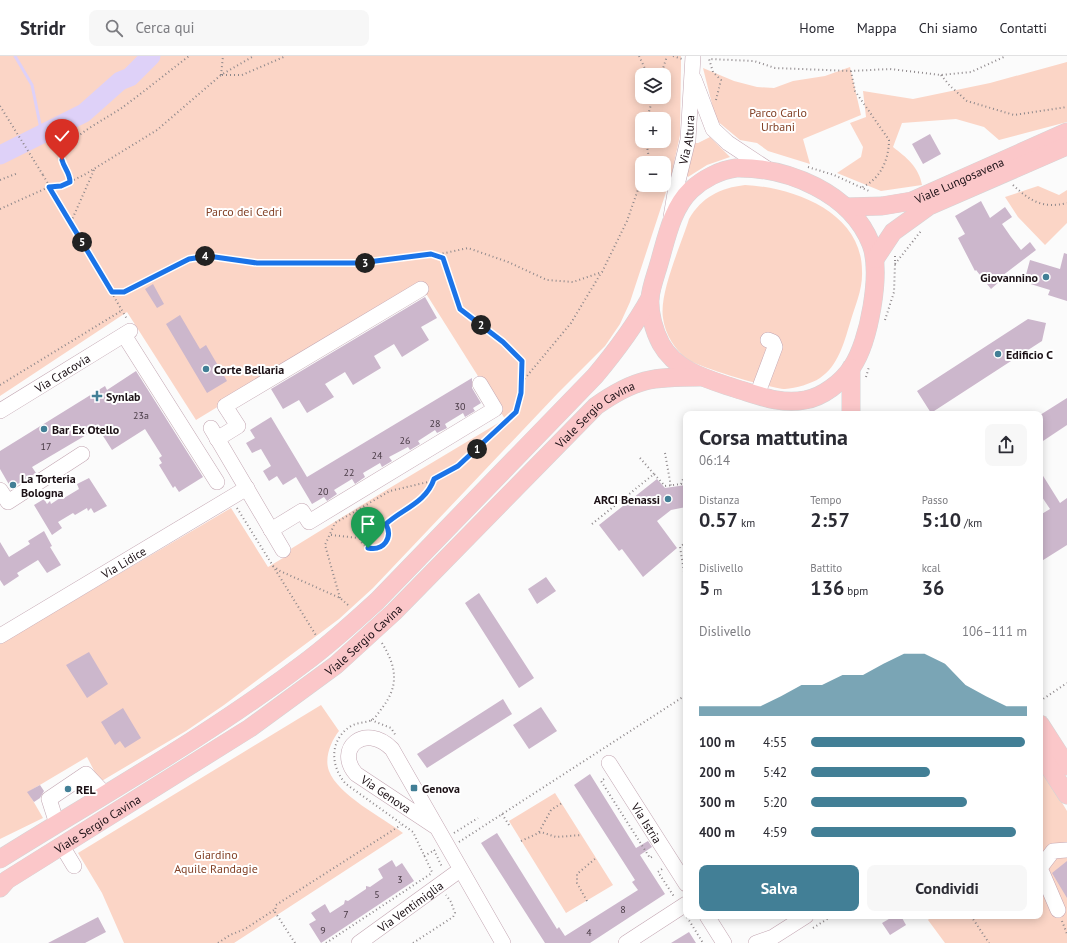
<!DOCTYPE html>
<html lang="it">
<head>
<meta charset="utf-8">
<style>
  :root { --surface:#fff; --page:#f7f7f7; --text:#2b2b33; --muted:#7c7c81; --line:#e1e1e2; --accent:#427f96 }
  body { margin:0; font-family:"PT Sans",sans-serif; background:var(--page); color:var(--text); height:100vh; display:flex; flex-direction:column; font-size:15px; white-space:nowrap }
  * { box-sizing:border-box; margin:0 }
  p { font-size:13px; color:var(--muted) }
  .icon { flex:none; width:22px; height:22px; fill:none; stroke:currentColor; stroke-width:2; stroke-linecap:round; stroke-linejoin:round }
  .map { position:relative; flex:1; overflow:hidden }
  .side { position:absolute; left:683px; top:355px; width:360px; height:508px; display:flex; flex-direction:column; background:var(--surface); border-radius:8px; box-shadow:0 2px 10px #0003 }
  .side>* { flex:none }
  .buttons { position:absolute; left:635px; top:12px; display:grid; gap:8px }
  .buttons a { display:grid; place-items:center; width:36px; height:36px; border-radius:8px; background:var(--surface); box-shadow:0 2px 10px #0003; font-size:20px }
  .pin { position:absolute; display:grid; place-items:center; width:34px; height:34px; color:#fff; margin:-41px -17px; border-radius:50% 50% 50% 0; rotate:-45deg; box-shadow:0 0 4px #0007 }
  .pin .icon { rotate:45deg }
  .km { position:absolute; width:20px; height:20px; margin:-10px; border-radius:50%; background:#222; color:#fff; font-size:11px; line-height:20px; text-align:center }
  .round { display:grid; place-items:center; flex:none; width:42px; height:42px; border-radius:8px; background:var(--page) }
  .headline { display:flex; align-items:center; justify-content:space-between; height:68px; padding:0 16px }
  h1 { font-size:22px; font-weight:700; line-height:30px }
  .metrics { display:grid; grid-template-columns:repeat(3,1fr); gap:6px; height:68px; padding:4px 16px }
  .metrics div { display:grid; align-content:center }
  .metrics b { font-size:20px; font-weight:700 }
  .metrics small { font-size:11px; font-weight:400 }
  .metrics p { font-size:11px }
  .chart { height:112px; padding:8px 16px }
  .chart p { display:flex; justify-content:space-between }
  .chart svg { width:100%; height:72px; margin-top:4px; fill:var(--accent); opacity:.7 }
  .cta { display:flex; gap:8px; margin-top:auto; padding:8px 16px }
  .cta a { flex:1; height:46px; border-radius:8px; background:var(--accent); color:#fff; font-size:16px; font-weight:700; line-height:46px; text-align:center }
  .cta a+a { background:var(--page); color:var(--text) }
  ul { padding:0 16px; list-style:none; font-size:13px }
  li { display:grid; grid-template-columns:64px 48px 1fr; align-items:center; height:30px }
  li i { height:10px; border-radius:5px; background:var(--accent) }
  header { display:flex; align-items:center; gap:24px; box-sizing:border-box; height:56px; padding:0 20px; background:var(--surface); border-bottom:1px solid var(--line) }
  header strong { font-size:19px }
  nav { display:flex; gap:22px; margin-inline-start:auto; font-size:14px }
  .search { width:280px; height:36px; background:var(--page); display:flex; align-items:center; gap:10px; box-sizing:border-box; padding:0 14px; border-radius:8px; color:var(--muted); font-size:15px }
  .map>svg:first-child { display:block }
</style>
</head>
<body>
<header>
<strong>Stridr</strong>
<div class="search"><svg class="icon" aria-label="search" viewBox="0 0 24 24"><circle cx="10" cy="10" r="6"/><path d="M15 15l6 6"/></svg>Cerca qui</div>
<nav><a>Home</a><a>Mappa</a><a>Chi siamo</a><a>Contatti</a></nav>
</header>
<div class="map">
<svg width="1067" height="887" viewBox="0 0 1067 887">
  <rect width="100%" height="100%" fill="#fbfbfb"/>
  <path fill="#fbd5c6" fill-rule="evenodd" d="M0 0H681V9L680 79 671 121 630 246 620 268 605 290 558 337 373 532 339 563 224 649 186 675 100 726 87 701 28 736 43 762 0 783V588L231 452 268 511 283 502 289 494 388 433 505 363 420 228 196 364 127 256 0 340ZM642 19H664V41H642ZM642 63H664V85H642ZM642 107H664V129H642Z
    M1067 6V66L999 84 984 71 956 63 902 67 893 91C906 101 919 111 922 129L881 135 837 117 861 101 863 91 850 67 866 61 863 35 913 43 990 27Z
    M850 11 861 59 803 83 810 108 768 95 757 87 740 84 716 64 703 12 734 25 757 31 774 32 793 25 825 20Z
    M710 81 730 101 707 109 688 121 687 119 693 87H698Z
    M745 129C793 131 862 156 862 215 863 233 855 250 850 267 844 287 838 310 820 322 811 328 796 332 785 333 772 333 697 311 687 303 675 294 665 278 663 262 659 237 681 189 689 163 702 141 720 132 745 129Z
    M1038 130 1059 139 1067 134V167L1045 189 1018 161 1005 141Z
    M321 649 339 675C331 685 324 702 329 715 338 739 383 762 403 777L234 887H124L102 837 78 797Z
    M1040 710 1067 755V887H945L928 864 932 860H1040Z
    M555 737 613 829 566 857 509 765Z"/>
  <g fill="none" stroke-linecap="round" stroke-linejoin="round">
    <path stroke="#ded1f8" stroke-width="3" d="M15 0 32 29 42 78"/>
    <path stroke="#ded1f8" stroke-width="19" d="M0 99 84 57 120 25 130 21 151 0"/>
  </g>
  <path fill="#ccb7cc" d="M930 78 941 98 923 108 912 88Z
    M981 145 990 162 1005 151 1012 161 1002 168 1011 181 1021 194 1030 186 1036 194 998 223 1000 225 991 233 976 214 975 215 958 182 965 178 955 160Z
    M1064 197 1067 198V245L1048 239 1050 234 1024 226 1030 204 1060 213Z
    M153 228 164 248 157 252 145 233Z
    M425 241 437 262 421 271 429 284 402 301 394 288 374 300 381 312 353 329 345 316 325 328 334 341 307 357 299 344 283 353 271 333Z
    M180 259 200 293 206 289 227 325 207 337 166 268Z
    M1028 263 1046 267 1042 285 931 357 917 335Z
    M136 315 203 421 179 436 175 430 173 432 159 409 162 407 159 402 162 400 145 373 112 394 98 372 32 411 36 417 11 432 0 413V395L105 330 107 334Z
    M472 322V332L481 347 473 352 475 355 465 361 463 357 445 368 447 372 437 377 435 374 418 385 420 388 410 394 408 391 389 401 392 405 382 411 380 407 363 417 365 421 355 428 352 423 334 434 337 438 327 445 324 441 312 448 296 421 283 429 277 420 269 425 263 415 271 410 261 393 252 397 246 387 255 382 250 374 271 361 307 421Z
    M1067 342V369L1040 387V359Z
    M1040 415 1060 447 1067 442V489L1040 506V459L1050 453 1040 438Z
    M89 422 107 450 94 457 91 452 88 455 87 452 75 459 73 457 58 466 62 472 52 479 34 449 44 443 47 448 50 445 51 448 63 440 64 442 79 433 77 428Z
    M657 423 665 432 686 429V451L671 454 657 465 677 492 643 521 622 493 619 495 599 469Z
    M44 475 52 490 50 491 61 509 47 517 38 504 17 517 19 520 4 530 0 524V486L9 501 30 488 28 485Z
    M546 521 556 535 537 548 528 533Z
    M479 537 534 622 519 632 465 547Z
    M89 596 108 628 87 642 66 609Z
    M503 643 512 658 427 712 417 698Z
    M541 651 557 675 529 693 513 669Z
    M123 652 141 682 125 692 120 685 115 689 101 666Z
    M590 718 636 792 648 785 652 791 640 799 665 838 590 887H545L481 787 497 777 557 873 559 871 565 880 638 834 632 826 635 824 574 729Z
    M40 729 44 735 40 742 34 746 27 736Z
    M392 804 396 811 402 807 414 825 321 887 309 868 316 864 311 857 325 848 330 857 344 848 345 844 348 845 366 833V830L370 831 383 822 378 813Z
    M1067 805V842L1052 817Z
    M894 860H901L906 869 890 879 882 867Z
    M98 861 106 876 85 887H48Z
    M689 876 696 887H671Z"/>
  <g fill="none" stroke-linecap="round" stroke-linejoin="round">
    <defs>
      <g id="minor">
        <path d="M694 23 713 73 728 87 769 114"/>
        <path id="s1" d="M671 161 675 137 688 84 693 0"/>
        <path d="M124 279 217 426"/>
        <path d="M757 339 775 291 773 286 768 284"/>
        <path id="s2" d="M0 355 130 275"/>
        <path d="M211 372 283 494"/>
        <path d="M217 383 238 370 225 350 421 233"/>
        <path d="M0 434 8 446 82 398"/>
        <path d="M271 474 302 455 309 466 495 353 480 328"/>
        <path id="s3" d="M0 580 247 432"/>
        <path id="s4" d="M609 707 686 828"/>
        <path d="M57 768 49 743 86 718 105 738"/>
        <path d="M436 771 356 718C334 693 365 666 392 693L503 887"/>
        <path d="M62 790 74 810"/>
        <path d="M1058 854 1040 812 1053 795 1067 794"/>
        <path d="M707 860 724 887"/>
        <path id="s5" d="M359 887 460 814"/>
        <path d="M626 887 686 848"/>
        <path d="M756 887 773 881 806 860"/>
      </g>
      <g id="major">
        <path d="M736 112C788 111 851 137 871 188 882 217 869 286 852 311 842 326 823 341 805 344 780 349 758 339 734 332 707 323 676 315 661 288 654 275 649 257 650 242 651 232 655 221 658 211 666 185 671 153 691 134 703 123 720 114 736 112Z"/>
        <path id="s6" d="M846 151 882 150 912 145 1067 76"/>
        <path d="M875 203 893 176 929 150 1067 90"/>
        <path d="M851 358V312"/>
        <path d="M1040 668 1067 710"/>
        <path d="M1040 697 1067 739"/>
        <path d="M0 803C101 740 208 680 303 608 329 589 353 567 377 545L595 320C616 295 634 271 650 242"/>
        <path id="s7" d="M0 832 7 824 250 672 336 609 394 556 596 350C636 322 652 321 700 321"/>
      </g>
    </defs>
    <use href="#minor" stroke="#c3a6b2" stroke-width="16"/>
    <use href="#major" stroke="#d6d4d5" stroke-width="19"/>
    <path stroke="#8e888b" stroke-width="2" stroke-dasharray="1 3" stroke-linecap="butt" d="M639 0 648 19
      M673 0 682 3
      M851 15 855 35 889 84C889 105 879 125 860 132
      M221 19 223 0
      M222 19H242L286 0
      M661 19 667 0
      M941 19 950 30 967 45 1014 59 1067 51
      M716 44 721 24 713 16 709 3 754 5 775 12 851 15 890 13 941 19 971 16 1006 0
      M647 63 653 41
      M646 85 649 102 647 107
      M649 102 669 106
      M808 111 834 119 869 135
      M43 119 127 263
      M0 124 18 117
      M69 126C70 115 58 107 64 95 71 80 109 61 123 51 146 34 167 17 189 0
      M1013 129C1030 145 1043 153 1067 147
      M0 153 49 131 61 130 84 119 157 74 221 19 254 0
      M71 166 94 114
      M895 200V208L921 175
      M112 236H124L183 206 198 201H227L257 207H360L431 198 436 199 468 192 508 206 547 224 573 226 602 216 627 165 642 122
      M885 264 894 236 895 208
      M866 321 869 311
      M522 326 571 267 601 217
      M0 329 121 255
      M665 397 671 431
      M640 402 654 418
      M237 452 317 581
      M359 478a15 15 0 1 1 30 0a15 15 0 1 1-30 0Z
      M386 468C402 453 426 447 433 424
      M592 468 654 418 665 430 681 428 686 416
      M331 479 359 482
      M686 486 680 491 686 528
      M273 510 280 515 340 542 348 549
      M340 542 325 489 335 467 390 435 428 426 458 410 516 356 521 337 522 305C515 298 509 291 502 285 491 276 467 263 460 252 450 237 454 209 437 199
      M382 587C396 610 400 629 382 652 379 656 376 661 372 664 366 667 358 666 351 670 329 684 330 710 346 728L413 776 433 818
      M1040 645 1067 627
      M371 664 391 672 396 680
      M604 723 601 725 650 802 653 800
      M502 758 509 769
      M539 776 551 754 562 747
      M454 777 478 762
      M521 785 541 776 556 781 582 779
      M459 786 686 639
      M434 794 442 811
      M424 800 435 794
      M662 813 658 816 675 842
      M587 845 577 827V818L596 802
      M971 860 989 887
      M687 861 703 887
      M1062 865 1067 878
      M813 872 832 860
      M218 887 230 879 245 873 274 854
      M295 887 275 856 276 849 401 769
      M326 887 432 817
      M413 887 453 861 455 857 451 846 446 839"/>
    <use href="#minor" stroke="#fff" stroke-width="15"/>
    <use href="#major" stroke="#fbc7c9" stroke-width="18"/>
    <path stroke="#8e888b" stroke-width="2" stroke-dasharray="1 3" stroke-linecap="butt" d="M0 50 43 119"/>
  </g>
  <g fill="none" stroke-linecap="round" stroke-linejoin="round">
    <defs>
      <path id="route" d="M62 104C64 112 70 117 70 126L61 130 49 131 112 236H124L189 203 208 200 257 207H360L431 198 443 202 460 253 503 286 522 305 521 337 516 356 458 410 434 423C426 447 402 453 386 468 393 482 384 495 368 492"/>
    </defs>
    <use href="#route" stroke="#fff" stroke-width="8"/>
    <use href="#route" stroke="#1a73e8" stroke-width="5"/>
  </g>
  <g fill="#427f96" stroke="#fff" stroke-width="1.5">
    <circle cx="1046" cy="221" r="4"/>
    <circle cx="998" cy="298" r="4"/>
    <circle cx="206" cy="313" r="4"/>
    <path d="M95 334h4v4h4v4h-4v4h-4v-4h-4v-4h4z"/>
    <circle cx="44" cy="373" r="4"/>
    <circle cx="13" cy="429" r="4"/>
    <circle cx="668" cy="443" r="4"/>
    <rect x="410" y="728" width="8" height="8" rx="2"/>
    <circle cx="68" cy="733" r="4"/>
  </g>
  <g text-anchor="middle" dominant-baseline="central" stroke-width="4" stroke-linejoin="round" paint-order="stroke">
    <g font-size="10" fill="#483a44">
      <text x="460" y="350">30</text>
      <text x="141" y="359">23a</text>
      <text x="435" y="367">28</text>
      <text x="405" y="384">26</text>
      <text x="46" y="390">17</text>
      <text x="377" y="399">24</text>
      <text x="349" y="416">22</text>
      <text x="323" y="435">20</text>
      <text x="400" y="823">3</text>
      <text x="377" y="838">5</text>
      <text x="623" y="853">8</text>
      <text x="346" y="858">7</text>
      <text x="323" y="874">9</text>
      <text x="589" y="876">4</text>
    </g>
    <g font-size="12" fill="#834227" stroke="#fff">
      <text x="778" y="56">Parco Carlo<tspan x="778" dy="14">Urbani</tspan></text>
      <text x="244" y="155">Parco dei Cedri</text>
      <text x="216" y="798">Giardino<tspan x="216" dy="14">Aquile Randagie</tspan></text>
    </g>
    <g font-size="12" fill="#1c1116" stroke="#fff">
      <text stroke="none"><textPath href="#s1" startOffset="79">Via Altura</textPath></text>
      <text stroke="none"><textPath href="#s6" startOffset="118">Viale Lungosavena</textPath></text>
      <text stroke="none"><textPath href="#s2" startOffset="73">Via Cracovia</textPath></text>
      <text stroke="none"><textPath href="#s7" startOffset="765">Viale Sergio Cavina</textPath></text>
      <text stroke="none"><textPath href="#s3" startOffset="144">Via Lidice</textPath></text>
      <text stroke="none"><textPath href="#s7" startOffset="441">Viale Sergio Cavina</textPath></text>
      <text transform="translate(386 738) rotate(34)">Via Genova</text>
      <text stroke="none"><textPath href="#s7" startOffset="117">Viale Sergio Cavina</textPath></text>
      <text stroke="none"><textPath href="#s4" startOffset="71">Via Istria</textPath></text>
      <text stroke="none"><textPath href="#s5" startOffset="63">Via Ventimiglia</textPath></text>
    </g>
    <g font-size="12" font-weight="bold" fill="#1c1116" stroke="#fff" text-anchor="start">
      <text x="1038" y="221" text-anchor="end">Giovannino</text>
      <text x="1006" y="298">Edificio C</text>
      <text x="214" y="313">Corte Bellaria</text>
      <text x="106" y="340">Synlab</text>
      <text x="52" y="373">Bar Ex Otello</text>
      <text x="21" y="422">La Torteria<tspan x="21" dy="14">Bologna</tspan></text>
      <text x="660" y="443" text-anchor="end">ARCI Benassi</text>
      <text x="422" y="732">Genova</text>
      <text x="76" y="733">REL</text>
    </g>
  </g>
</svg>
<div class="buttons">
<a><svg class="icon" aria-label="layers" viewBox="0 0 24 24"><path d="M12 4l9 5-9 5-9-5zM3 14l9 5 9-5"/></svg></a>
<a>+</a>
<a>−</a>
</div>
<div class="pin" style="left:368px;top:492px;background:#1e9e55"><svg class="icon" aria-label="arrive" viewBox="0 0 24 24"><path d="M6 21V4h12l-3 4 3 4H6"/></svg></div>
<div class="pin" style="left:62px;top:104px;background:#d93025"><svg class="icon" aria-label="check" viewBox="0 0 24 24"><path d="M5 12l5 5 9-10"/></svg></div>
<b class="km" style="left:477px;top:393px">1</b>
<b class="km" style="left:481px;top:269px">2</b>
<b class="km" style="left:365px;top:207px">3</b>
<b class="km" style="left:205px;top:200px">4</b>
<b class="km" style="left:82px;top:186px">5</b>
<section class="side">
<div class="headline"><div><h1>Corsa mattutina</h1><p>06:14</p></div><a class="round"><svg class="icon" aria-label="share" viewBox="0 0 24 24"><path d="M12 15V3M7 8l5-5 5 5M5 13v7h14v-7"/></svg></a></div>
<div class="metrics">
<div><p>Distanza</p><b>0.57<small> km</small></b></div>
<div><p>Tempo</p><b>2:57</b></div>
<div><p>Passo</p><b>5:10<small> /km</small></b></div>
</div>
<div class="metrics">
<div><p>Dislivello</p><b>5<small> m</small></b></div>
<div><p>Battito</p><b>136<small> bpm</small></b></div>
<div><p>kcal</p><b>36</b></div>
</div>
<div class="chart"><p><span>Dislivello</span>106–111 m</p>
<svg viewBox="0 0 160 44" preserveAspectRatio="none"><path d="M0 44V38L10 38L20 38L30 38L40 32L50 25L60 25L70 19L80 19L90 12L100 6L110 6L120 12L130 25L140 32L150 38L160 38V44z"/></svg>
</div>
<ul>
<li><b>100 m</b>4:55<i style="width:99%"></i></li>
<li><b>200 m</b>5:42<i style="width:55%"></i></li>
<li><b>300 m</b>5:20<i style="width:72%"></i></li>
<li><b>400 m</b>4:59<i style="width:95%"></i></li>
</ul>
<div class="cta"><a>Salva</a><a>Condividi</a></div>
</section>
</div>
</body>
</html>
